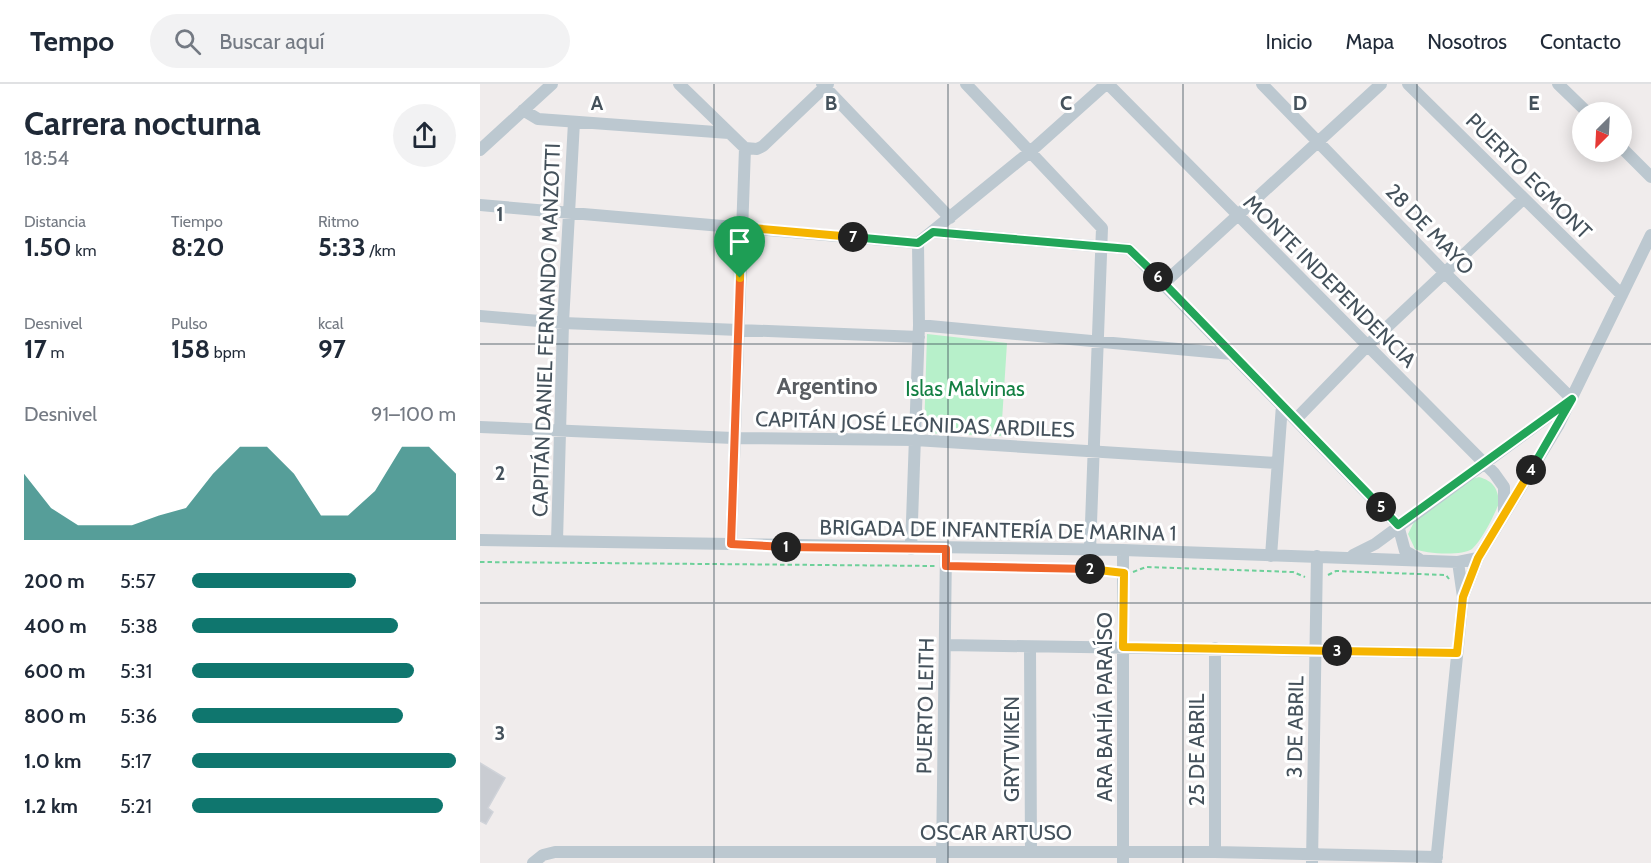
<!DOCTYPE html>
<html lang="es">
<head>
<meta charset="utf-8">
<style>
  :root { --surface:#fff; --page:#f2f2f3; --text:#1f2937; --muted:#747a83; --line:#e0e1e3; --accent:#0f766e }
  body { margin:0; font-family:Cabin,sans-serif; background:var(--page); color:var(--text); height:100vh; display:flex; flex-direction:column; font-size:22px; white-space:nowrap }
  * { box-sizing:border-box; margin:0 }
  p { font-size:20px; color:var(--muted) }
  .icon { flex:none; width:33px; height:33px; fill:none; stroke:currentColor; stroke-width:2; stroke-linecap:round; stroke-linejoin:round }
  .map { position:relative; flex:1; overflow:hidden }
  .panel { display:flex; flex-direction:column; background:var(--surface); width:480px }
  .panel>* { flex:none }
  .needle { width:39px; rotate:204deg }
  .controls { position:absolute; left:1092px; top:18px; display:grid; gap:12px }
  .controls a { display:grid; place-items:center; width:60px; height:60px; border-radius:50%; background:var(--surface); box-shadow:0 3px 15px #0003; font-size:30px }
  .pin { position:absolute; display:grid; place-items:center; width:51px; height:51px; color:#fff; margin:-62px -26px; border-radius:50% 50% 50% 0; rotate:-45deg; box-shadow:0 0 6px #0007 }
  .pin .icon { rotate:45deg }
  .km { position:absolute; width:30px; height:30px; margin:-15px; border-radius:50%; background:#222; color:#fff; font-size:16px; line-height:30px; text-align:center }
  .round { display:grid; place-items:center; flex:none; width:63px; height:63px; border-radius:32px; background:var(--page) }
  .overview { display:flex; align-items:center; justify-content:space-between; height:102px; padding:0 24px }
  h1 { font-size:33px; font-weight:700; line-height:45px }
  .stats { display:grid; grid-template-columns:repeat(3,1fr); gap:9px; height:102px; padding:6px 24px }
  .stats div { display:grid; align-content:center }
  .stats b { font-size:26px; font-weight:700 }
  .stats small { font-size:16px; font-weight:400 }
  .stats p { font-size:16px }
  .chart { height:168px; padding:12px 24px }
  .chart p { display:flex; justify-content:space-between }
  .chart svg { width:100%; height:108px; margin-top:6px; fill:var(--accent); opacity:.7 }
  ul { padding:0 24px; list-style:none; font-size:20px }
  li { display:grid; grid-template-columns:96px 72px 1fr; align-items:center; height:45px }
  li i { height:15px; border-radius:8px; background:var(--accent) }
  header { display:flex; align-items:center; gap:36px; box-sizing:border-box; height:84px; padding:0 30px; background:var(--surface); border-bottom:2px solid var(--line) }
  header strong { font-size:28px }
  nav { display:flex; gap:33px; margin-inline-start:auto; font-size:21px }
  .search { width:420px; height:54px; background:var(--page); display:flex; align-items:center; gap:15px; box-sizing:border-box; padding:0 21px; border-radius:33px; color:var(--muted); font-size:22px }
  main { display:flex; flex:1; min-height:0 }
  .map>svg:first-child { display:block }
</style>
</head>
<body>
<header>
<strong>Tempo</strong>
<div class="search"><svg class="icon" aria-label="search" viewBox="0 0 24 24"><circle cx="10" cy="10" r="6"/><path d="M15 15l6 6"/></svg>Buscar aquí</div>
<nav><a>Inicio</a><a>Mapa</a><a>Nosotros</a><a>Contacto</a></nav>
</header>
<main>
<section class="panel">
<div class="overview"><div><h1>Carrera nocturna</h1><p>18:54</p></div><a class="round"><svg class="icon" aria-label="share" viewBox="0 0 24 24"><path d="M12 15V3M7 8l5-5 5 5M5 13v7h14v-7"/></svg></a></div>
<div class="stats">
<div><p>Distancia</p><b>1.50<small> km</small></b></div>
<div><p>Tiempo</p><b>8:20</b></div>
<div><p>Ritmo</p><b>5:33<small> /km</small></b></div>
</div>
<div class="stats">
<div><p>Desnivel</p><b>17<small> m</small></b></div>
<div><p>Pulso</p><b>158<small> bpm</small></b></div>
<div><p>kcal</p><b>97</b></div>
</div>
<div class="chart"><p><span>Desnivel</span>91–100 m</p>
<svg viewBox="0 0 160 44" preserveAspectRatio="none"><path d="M0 44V17L10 31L20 38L30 38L40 38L50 34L60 31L70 17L80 6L90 6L100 17L110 34L120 34L130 24L140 6L150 6L160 17V44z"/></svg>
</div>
<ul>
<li><b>200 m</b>5:57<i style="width:62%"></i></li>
<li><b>400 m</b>5:38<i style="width:78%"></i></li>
<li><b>600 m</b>5:31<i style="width:84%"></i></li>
<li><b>800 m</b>5:36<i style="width:80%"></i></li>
<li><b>1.0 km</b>5:17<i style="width:100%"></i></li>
<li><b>1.2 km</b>5:21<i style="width:95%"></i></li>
</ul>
</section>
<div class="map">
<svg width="1171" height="779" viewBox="0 0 1171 779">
  <rect width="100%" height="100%" fill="#f0ecec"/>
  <path fill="#b7f0ca" d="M447 250 527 259 521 352 444 349Z
    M999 393C1013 397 1018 404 1019 419 1014 432 1002 456 992 465 983 472 945 470 935 465L928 450 934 438 992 395Z"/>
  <path fill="#c9ccd2" stroke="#d0d3d9" stroke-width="1.5" d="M0 679 25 694 8 724 13 728 6 740 0 737Z"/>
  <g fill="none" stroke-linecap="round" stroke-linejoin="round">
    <path stroke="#6ed09a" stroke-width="2" stroke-dasharray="4.5 3" stroke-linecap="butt" d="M0 478 456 482
      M477 482 615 485 633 488
      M653 488 666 483 813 488 825 493
      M848 491 856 487 966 491 969 495"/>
    <path stroke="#bcc8d0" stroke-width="12" d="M199 0 265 64
      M342 0 470 134
      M486 0 622 144 610 466
      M628 0 1014 389 1024 403V430
      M782 0 965 189 1092 315
      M928 0 1142 211
      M1078 0 1107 28
      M43 26 58 35 249 49
      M265 64 277 65 283 62 348 0
      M1142 64 1171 93
      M0 66 72 0
      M0 121 438 159
      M453 148 649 165 918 441 925 467 939 475
      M438 159 551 67 626 0
      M684 199 901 0
      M0 232 83 239 439 253
      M439 241 752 270
      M817 334 888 261 1043 115
      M0 343 253 354 435 356 797 379
      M0 456 643 466 978 478 998 474
      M77 457 83 239 94 38
      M251 460 265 64
      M431 465 439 241 438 159
      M873 471 895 460 1088 318
      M791 472 802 321
      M983 513 998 474 1078 342 1171 151
      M466 561 977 569
      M550 563 551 768
      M735 564V768
      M53 779 63 771 75 768H735L957 773
      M462 779 466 465
      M643 779V466
      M832 779 837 472
      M956 779 983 513 978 478"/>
  </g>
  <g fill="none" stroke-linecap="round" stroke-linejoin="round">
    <defs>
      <path id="split-1" d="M260 194 251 460 306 463"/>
      <path id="split-2" d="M306 463 466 465V482L610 485"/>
      <path id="split-3" d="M610 485 644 489 643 563 857 567"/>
      <path id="split-4" d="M857 567 977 569 983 513 998 474 1051 386"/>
      <path id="split-5" d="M901 423 918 441 1092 315 1051 386"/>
      <path id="split-6" d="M678 193 901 423"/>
      <path id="split-7" d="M373 153 438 159 453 148 649 165 678 193"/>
      <path id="split-8" d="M260 194V143L373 153"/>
    </defs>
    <use href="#split-1" stroke="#fff" stroke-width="12"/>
    <use href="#split-2" stroke="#fff" stroke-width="12"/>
    <use href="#split-3" stroke="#fff" stroke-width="12"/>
    <use href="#split-4" stroke="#fff" stroke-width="12"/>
    <use href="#split-5" stroke="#fff" stroke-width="12"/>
    <use href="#split-6" stroke="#fff" stroke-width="12"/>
    <use href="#split-7" stroke="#fff" stroke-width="12"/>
    <use href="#split-8" stroke="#fff" stroke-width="12"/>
    <use href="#split-1" stroke="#f0652b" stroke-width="8"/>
    <use href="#split-2" stroke="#f0652b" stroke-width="8"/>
    <use href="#split-3" stroke="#f5b400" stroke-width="8"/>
    <use href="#split-4" stroke="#f5b400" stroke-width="8"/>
    <use href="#split-5" stroke="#22a559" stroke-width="8"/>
    <use href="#split-6" stroke="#22a559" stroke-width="8"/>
    <use href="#split-7" stroke="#22a559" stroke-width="8"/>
    <use href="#split-8" stroke="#f5b400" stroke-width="8"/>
  </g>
  <path fill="none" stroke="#44515b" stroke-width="1.5" stroke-opacity="0.55" d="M234 0V779M468 0V779M703 0V779M937 0V779M0 260H1171M0 519H1171"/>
  <g text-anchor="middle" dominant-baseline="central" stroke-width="6" stroke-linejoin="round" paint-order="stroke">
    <g font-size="21" fill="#44515b" stroke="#fff">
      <text transform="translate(1049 92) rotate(45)">PUERTO EGMONT</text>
      <text transform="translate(950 145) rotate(46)">28 DE MAYO</text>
      <text transform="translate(850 197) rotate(45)">MONTE INDEPENDENCIA</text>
      <text transform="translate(66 246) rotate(-88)">CAPITÁN DANIEL FERNANDO MANZOTTI</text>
      <text transform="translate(435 340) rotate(2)">CAPITÁN JOSÉ LEÓNIDAS ARDILES</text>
      <text transform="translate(518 446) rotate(1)">BRIGADA DE INFANTERÍA DE MARINA 1</text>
      <text transform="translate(445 622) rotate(-89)">PUERTO LEITH</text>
      <text transform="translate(624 623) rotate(-90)">ARA BAHÍA PARAÍSO</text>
      <text transform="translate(815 643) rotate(-89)">3 DE ABRIL</text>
      <text transform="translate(531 665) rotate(-90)">GRYTVIKEN</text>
      <text transform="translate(716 666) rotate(-90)">25 DE ABRIL</text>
      <text x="516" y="748">OSCAR ARTUSO</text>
    </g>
    <g font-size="21" fill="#127f42" stroke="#fff">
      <text x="485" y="304">Islas Malvinas</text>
    </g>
    <g font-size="24" font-weight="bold" fill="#595d62" stroke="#fff">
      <text x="347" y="301">Argentino</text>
    </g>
  </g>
  <g font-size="20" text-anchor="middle" font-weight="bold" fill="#44515b" stroke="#fff" stroke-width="6" stroke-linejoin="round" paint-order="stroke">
    <text x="117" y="26">A</text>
    <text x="351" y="26">B</text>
    <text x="586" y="26">C</text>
    <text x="820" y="26">D</text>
    <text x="1054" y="26">E</text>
    <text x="20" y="137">1</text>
    <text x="20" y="396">2</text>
    <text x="20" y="656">3</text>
  </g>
</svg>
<div class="controls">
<a><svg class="needle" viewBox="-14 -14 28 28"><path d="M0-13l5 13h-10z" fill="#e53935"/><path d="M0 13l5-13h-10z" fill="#747a83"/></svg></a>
</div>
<div class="pin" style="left:260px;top:194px;background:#1e9e55"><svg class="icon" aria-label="arrive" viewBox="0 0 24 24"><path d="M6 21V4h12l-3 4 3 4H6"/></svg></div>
<b class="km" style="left:306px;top:463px">1</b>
<b class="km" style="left:610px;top:485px">2</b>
<b class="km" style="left:857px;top:567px">3</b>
<b class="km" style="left:1051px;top:386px">4</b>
<b class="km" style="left:901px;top:423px">5</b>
<b class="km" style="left:678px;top:193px">6</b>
<b class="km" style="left:373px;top:153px">7</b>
</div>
</main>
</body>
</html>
